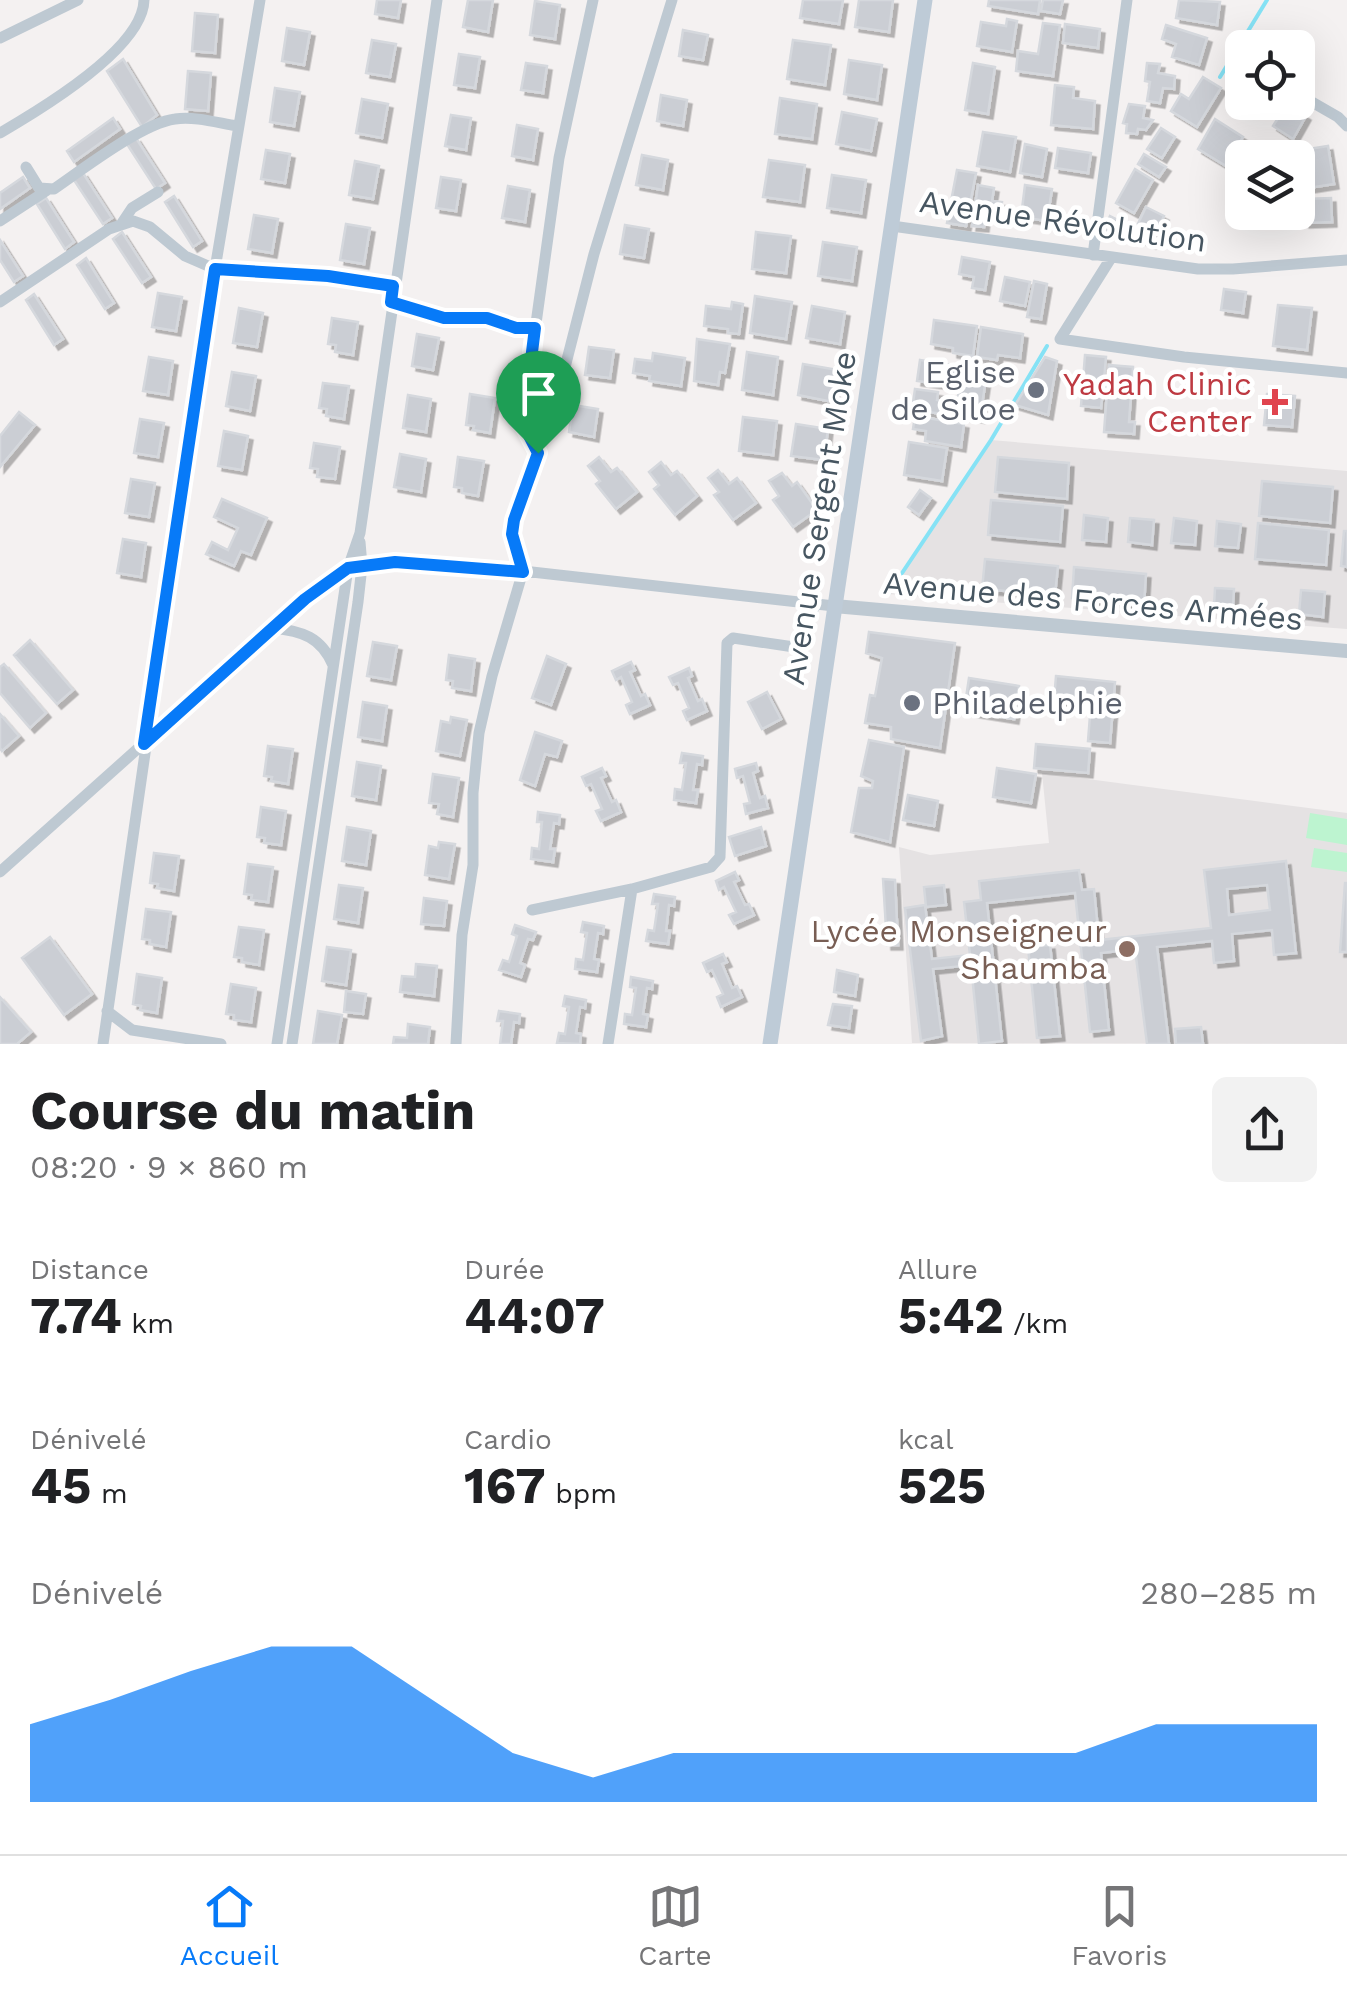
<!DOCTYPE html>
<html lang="fr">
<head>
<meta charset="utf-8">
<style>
  :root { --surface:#fff; --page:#f2f2f2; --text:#202124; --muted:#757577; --line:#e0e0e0; --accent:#077af8 }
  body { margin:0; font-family:"Work Sans",sans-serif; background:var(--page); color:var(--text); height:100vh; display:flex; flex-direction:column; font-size:38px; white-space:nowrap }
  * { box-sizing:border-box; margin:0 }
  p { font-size:32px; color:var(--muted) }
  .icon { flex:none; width:55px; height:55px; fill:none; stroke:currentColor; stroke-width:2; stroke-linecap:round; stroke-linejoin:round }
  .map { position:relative; height:1044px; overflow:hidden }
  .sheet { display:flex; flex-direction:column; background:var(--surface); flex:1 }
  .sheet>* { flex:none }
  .tools { position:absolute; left:1225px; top:30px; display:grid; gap:20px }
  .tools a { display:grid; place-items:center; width:90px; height:90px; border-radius:15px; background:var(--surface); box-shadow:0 10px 40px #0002; font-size:50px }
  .pin { position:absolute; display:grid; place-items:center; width:85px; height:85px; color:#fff; margin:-102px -42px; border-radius:50% 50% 50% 0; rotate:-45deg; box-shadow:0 0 10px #0007 }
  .pin .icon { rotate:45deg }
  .round { display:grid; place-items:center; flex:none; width:105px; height:105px; border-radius:15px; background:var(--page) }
  .head { display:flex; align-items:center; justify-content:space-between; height:170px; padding:0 30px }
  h1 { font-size:55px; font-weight:700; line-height:75px }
  .figures { display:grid; grid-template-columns:repeat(3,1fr); gap:15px; height:170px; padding:10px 30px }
  .figures div { display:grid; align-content:center }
  .figures b { font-size:50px; font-weight:700 }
  .figures small { font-size:28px; font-weight:400 }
  .figures p { font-size:28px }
  .chart { height:280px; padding:20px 30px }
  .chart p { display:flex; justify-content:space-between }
  .chart svg { width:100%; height:180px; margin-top:10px; fill:var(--accent); opacity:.7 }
  .menu { display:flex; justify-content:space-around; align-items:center; height:140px; border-top:2px solid var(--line); background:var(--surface); font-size:28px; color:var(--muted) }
  .menu a { display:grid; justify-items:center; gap:5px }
  .menu .on { color:var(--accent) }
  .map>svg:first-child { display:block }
</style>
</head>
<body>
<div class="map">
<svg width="1347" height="1044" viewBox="0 0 1347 1044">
  <defs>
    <filter id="shadow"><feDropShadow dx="4.5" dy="4.5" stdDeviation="0" flood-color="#0004"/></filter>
  </defs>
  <rect width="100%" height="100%" fill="#f4f1f1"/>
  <path fill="#e5e2e3" d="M991 440 1347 471V629L888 594Z
    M1042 773 1347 813V1044L912 1043 899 847 930 855 1049 843Z"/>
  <path fill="#bdf4d0" d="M1310 813 1347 819V845L1306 838Z
    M1314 848 1347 853V872L1311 867Z"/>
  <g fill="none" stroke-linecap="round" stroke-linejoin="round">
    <path stroke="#86e2f5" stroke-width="4" d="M1220 77 1267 0
      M888 594 991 440 1047 346"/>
  </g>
  <path fill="#cbced4" stroke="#d5d8dd" stroke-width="2.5" fill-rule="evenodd" filter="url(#shadow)" d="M377 0H401L398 18 375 14Z
    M468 0H493L488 32 463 27Z
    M803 0H843L839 24 800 18Z
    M859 0H893L889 32 855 27Z
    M989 0H1040L1038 14 988 6Z
    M1043 0H1063L1060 14 1041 11Z
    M1179 0 1220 2 1217 25 1176 18Z
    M535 1 560 5 555 39 530 35Z
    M195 13 218 15 215 53 192 51Z
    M1007 19 1017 21 1012 52 977 46 981 22 1006 26Z
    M1043 23 1060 25 1053 76 1016 71 1018 51 1038 54Z
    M1065 24 1100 29 1098 48 1063 43Z
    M1166 25 1207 38 1199 65 1172 57 1176 44 1162 39Z
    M287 28 310 32 304 65 282 61Z
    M683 30 708 35 703 60 679 56Z
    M372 40 396 44 390 77 366 73Z
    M793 40 831 45 825 85 787 79Z
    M459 54 480 57 475 88 454 85Z
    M123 59 157 115 142 127 107 71Z
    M849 60 882 65 877 100 844 94Z
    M526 63 547 66 543 93 521 90Z
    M973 63 995 67 988 114 965 110Z
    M1147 63 1160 64 1158 73 1175 76 1174 89 1163 88 1160 103 1147 101 1150 82 1145 81Z
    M188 71 211 73 208 111 185 109Z
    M1203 77 1221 88 1197 127 1171 111 1181 94 1189 99Z
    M1055 85 1074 87 1073 98 1095 101 1093 129 1051 125Z
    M275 88 300 92 294 126 270 122Z
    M661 95 687 100 683 126 657 121Z
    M780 98 817 104 812 139 775 134Z
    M362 99 388 104 382 138 356 133Z
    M1129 104 1145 106 1143 118 1153 120 1146 130 1138 129 1137 134 1126 133 1127 124 1123 123Z
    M1287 104 1306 116 1293 139 1273 126Z
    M842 112 877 119 871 151 836 144Z
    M451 115 471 118 466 150 445 146Z
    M113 118 120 129 74 162 67 151Z
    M1215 119 1243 137 1226 166 1198 149Z
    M517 125 538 129 533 160 512 156Z
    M1161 128 1175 137 1162 158 1147 149Z
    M983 132 1016 137 1010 172 977 166Z
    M136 138 165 183 156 189 127 144Z
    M1025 144 1047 149 1042 177 1020 173Z
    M1328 146 1334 184 1302 189 1296 151Z
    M1058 148 1091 153 1088 173 1055 168Z
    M266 150 290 154 285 183 261 179Z
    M1144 154 1166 167 1159 177 1138 164Z
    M642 155 668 160 663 190 636 185Z
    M769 160 805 165 800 202 763 197Z
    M355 161 379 166 373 199 349 195Z
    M1135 169 1153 180 1134 213 1116 203Z
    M957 170 976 173 966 226 947 223Z
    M83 173 112 218 103 224 74 180Z
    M832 175 866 180 861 213 827 208Z
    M23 177 30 188 0 209V193Z
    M441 177 461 180 456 211 436 208Z
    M978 185 994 188 992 201 1002 202 1001 212 986 210 984 227 972 226Z
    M1025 185 1052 189 1047 221 1021 217Z
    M508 186 530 190 525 222 502 218Z
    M174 196 202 241 193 247 165 202Z
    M46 198 74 242 65 249 37 204Z
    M1331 198 1332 222 1305 223 1304 199Z
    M1146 207 1164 216 1151 244 1132 236Z
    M254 215 278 219 272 253 248 249Z
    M1110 216 1122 222 1116 234 1104 229Z
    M346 224 370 228 364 264 340 260Z
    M625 225 649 229 644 258 620 254Z
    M122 232 151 277 142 283 113 239Z
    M756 232 791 236 786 273 752 269Z
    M0 240 23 276 14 282 0 260Z
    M823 242 857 247 852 281 818 276Z
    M962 257 990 262 985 290 972 288 974 277 959 274Z
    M86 258 114 303 105 309 77 265Z
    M1005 277 1030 282 1025 306 1000 301Z
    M1034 281 1047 284 1041 319 1027 317Z
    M1224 289 1246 292 1243 313 1221 310Z
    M158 293 182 297 176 331 152 327Z
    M34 294 63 339 54 345 26 300Z
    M755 296 792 302 786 339 750 333Z
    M732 302 743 304 739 334 728 333V329L704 326 706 306 731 309Z
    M1278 305 1312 308 1307 350 1273 346Z
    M812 306 845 312 840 344 806 338Z
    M239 308 263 313 257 347 233 343Z
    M332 318 358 322 353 355 335 352 336 345 328 344Z
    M934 320 977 326 973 356 953 353V348L931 344Z
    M981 327 1023 334 1020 358 998 355 997 360 977 357Z
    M417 334 439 338 433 370 412 366Z
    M697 339 730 344 725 373 720 372 718 385 694 381Z
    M589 347 614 350 610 378 585 375Z
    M747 352 778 357 773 395 742 390Z
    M653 353 685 358 681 386 649 381 650 376 633 373 635 359 652 361Z
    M1085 355 1106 357 1104 380H1108L1107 391 1103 390 1101 408 1081 406Z
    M149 357 173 361 168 395 143 391Z
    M1045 357 1057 361 1048 415 1015 405Z
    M920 360 967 367 965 379 941 376 940 384 917 381Z
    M803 364 838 370 833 402 798 395Z
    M1109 365 1133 367 1129 422H1135L1134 434 1104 432Z
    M971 369 987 372 980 418 963 416 966 397 958 396 960 385 968 386Z
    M232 372 256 376 250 411 226 406Z
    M323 383 349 386 344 419 326 416 327 409 319 408Z
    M915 389 938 392 937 400 961 403 959 416 912 410Z
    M470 394 495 398 490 433 473 430 474 426 466 425Z
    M1267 394 1295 396 1292 427 1264 425Z
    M408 395 431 399 426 432 403 428Z
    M573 405 598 409 594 437 569 432Z
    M19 412 35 425 0 467V436Z
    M915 416 964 424 961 447 925 441 926 431 913 429Z
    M743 417 777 421 773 455 739 451Z
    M140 419 164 423 158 457 134 453Z
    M796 424 828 429 824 460 791 456Z
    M224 431 248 436 242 470 218 466Z
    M909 442 947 448 942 481 904 475Z
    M314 443 340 447 335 479 317 477 318 469 310 468Z
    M400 454 426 459 421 492 394 487Z
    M458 457 484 461 478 496 462 493V488L454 487Z
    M599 457 611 472 617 468 637 492 616 509 596 484 600 481 588 466Z
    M998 457 1069 463 1067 499 995 492Z
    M661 462 671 475 677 471 697 496 675 515 654 489 659 485 649 472Z
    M718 470 729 484 737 478 756 503 733 520 714 495 719 492 708 478Z
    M782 473 792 486 797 482 817 510 793 527 773 500 779 496 769 481Z
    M131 479 155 483 149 517 125 513Z
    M1262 481 1333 487 1330 523 1259 516Z
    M920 490 931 498 919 515 908 507Z
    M222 499 267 518 251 555 241 551 234 566 206 554 212 542 228 550 238 528 214 517Z
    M991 500 1063 506 1060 542 988 535Z
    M1084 515 1108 518 1106 542 1082 540Z
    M1130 518 1154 520 1152 545 1128 542Z
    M1174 518 1197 521 1195 545 1171 543Z
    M1217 521 1241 524 1238 548 1215 546Z
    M1258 523 1329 530 1326 565 1255 559Z
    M1344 531H1347V567L1341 566Z
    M123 539 146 543 141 577 117 573Z
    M985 559 1058 566 1055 595 982 589Z
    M1074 567 1146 574 1144 605 1072 598Z
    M1215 588 1234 589 1233 607 1214 606Z
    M1301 590 1325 592 1323 617 1299 614Z
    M869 632 955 643 940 748 891 739V727L865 723 870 695 875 696 882 658 866 653Z
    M30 640 73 690 57 704 14 655Z
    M373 642 397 646 391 680 367 676Z
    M449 655 475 659 471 691 452 688 453 681 446 680Z
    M547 656 566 664 551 705 532 698Z
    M631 662 635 670 630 672 641 696 645 694 650 705 630 714 626 705 632 702 621 677 616 680 612 671Z
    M4 664 46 713 30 728 0 693V667Z
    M689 668 692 676 688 678 698 701 702 699 707 711 687 720 683 711 689 708 678 683 673 685 669 677Z
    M1056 676 1115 682 1110 743 1088 741 1091 703 1054 700Z
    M969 678 1019 686 1014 719 964 711Z
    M767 692 781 719 762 729 748 702Z
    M363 702 387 706 382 741 358 737Z
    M0 714 19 736 2 751 0 748Z
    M451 717 467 720 460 756 436 751 441 721 450 723Z
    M535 732 562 741 557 757 545 754 535 786 520 780Z
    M869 740 904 747 890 842 851 832 859 788H872L873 781 861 776Z
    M1036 744 1090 749 1088 773 1034 768Z
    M268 746 293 749 288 784 271 781 272 777 264 776Z
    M682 753 703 756 702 765 697 764 693 790H698L696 803 674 800 675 789 682 790 686 763H680Z
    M357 762 381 766 376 800 352 796Z
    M756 763 758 771 753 773 760 798 765 796 768 808 746 814 744 804 750 803 743 776 737 778 735 769Z
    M602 768 606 776 601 778 612 802 616 800 621 812 601 821 596 811 602 809 591 784 586 786 582 777Z
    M997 768 1036 774 1031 803 993 797Z
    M433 774 459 778 453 817 437 814 439 804 429 803Z
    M908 795 938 801 934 826 903 820Z
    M261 807 286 811 281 845 264 843 265 838 257 837Z
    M538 812 560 815 559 824 554 823 550 849H555L553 862 531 859 532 848 539 849 542 822H537Z
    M347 827 371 831 366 865 342 861Z
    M761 827 766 846 735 856 729 837Z
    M439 842 455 844 449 879 425 875 429 846 438 848Z
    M154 853 179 856 174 891 157 888 158 884 150 883Z
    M1286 861 1296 953 1274 955 1272 930 1232 934 1234 961 1214 963 1212 941 1157 947 1169 1044H1147L1135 949 1101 953 1109 1030 1090 1032 1075 893 987 903 1002 1041 979 1044 971 965 933 969 942 1036 921 1041 905 908 925 905 932 959 970 955 964 902 981 900 979 881 1079 870 1082 890 1094 889 1099 940 1211 928 1204 870ZM1267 885 1270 910 1229 915 1227 889Z
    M248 864 273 867 268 902 251 900 252 895 244 894Z
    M735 872 739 880 734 882 745 905 749 904 754 915 734 924 729 915 736 912 724 887 719 890 716 881Z
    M883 879 895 880 898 945H887Z
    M1345 883H1347V952H1340Z
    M339 885 363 888 358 923 334 919Z
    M944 885 946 905 926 907 924 887Z
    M654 894 675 897 674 906 669 905 666 931H670L668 944 646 941 648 930 654 931 658 904H652Z
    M424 898 447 901 444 926 421 924Z
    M146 909 171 912 166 947 150 944V940L142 939Z
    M583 922 604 926 603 934 598 933 594 959 599 960 597 972 575 969 576 959 583 960 587 933 581 932Z
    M515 925 536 932 533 940 528 939 520 963 525 965 521 977 499 970 503 960 509 962 517 936 512 934Z
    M239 927 264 930 259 965 242 962V958L234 957Z
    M50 937 92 994 64 1015 22 958Z
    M1050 945 1060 1036 1037 1038 1028 947Z
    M327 947 351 950 346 985 322 981Z
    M723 954 727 962 722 964 732 988 737 986 742 997 721 1007 717 997 723 994 712 970 707 972 703 963Z
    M416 964 437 966 434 996 400 992 402 976 415 977Z
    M837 970 858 975 855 996 834 992Z
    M137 974 162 978 157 1013 140 1010 141 1006 133 1004Z
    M631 977 653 981 652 989 647 988 643 1014 648 1015 646 1027 624 1024 625 1014 632 1015 636 988 630 987Z
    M231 984 256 988 251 1022 234 1020V1015L226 1014Z
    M346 991 366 994 363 1014 344 1012Z
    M565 996 586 1000 585 1008 580 1007 576 1033 581 1034 580 1044 557 1043 559 1033 565 1034 569 1007 563 1006Z
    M0 997 31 1032 17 1044H0Z
    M833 1004 852 1006 849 1028 828 1025Z
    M318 1011 342 1015 337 1044H313Z
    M499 1011 520 1014 519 1023 514 1022 511 1044H500L503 1021H497Z
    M408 1024 430 1027 428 1044H393L394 1037 407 1038Z
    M1201 1027 1203 1044H1176L1175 1029Z"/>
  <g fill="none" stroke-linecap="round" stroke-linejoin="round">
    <path stroke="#bec9d2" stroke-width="11" d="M0 38 78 0
      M1239 61 1242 63
      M1298 94 1338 117 1347 126
      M0 133C38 111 143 49 144 0
      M26 167 39 188 54 189C83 169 143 123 175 119 195 116 218 123 237 126
      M0 221 46 191
      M122 223 132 208 158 192
      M892 226 1198 269H1233L1347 260
      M1093 255 1127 0
      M1111 258 1060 339 1184 357 1347 373
      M0 302 109 229 133 221 150 227 185 256 215 269 328 276 393 286
      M391 303 444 318 487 317 516 328 535 329
      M537 453 524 430 523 417 559 158 593 0
      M273 628C302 631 321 637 333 665
      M0 872 305 599 348 568 395 562 523 571 834 606
      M532 910 632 889
      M107 1011 132 1030 221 1044
      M103 1044 215 269 260 0
      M277 1044 348 568 360 533 437 0
      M292 1044 358 602 362 566 360 542
      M456 1044 462 935 473 865V793L479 733 492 676 523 571 512 534 514 520 561 383 594 254 672 0
      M608 1044 632 889 711 867 720 857 727 643 733 638 794 647 801 644 815 604"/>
    <path stroke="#bec9d2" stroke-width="14" d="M834 606 1347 651"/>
    <path stroke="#becbd7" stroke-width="15" d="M770 1044 925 0"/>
  </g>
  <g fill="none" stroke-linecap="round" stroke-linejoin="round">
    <defs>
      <path id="route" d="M215 269 328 276 393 286 391 302 444 318H487L516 328H535L523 424 538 453 514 520 512 534 523 572 395 562 348 568 305 599 144 744Z"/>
    </defs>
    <use href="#route" stroke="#fff" stroke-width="20"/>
    <use href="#route" stroke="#077af8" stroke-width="12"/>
  </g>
  <g fill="#6b7280" stroke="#fff" stroke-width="4">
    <circle cx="1036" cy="390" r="10"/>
    <circle cx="912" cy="703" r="10"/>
  </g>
  <path fill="#e0444e" stroke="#fff" stroke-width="4" d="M1270 387h10v10h10v10h-10v10h-10v-10h-10v-10h10z"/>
  <circle fill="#8d6e63" stroke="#fff" stroke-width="4" cx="1127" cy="949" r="10"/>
  <g text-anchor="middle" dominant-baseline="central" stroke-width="9" stroke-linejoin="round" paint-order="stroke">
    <g font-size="32" fill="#475661" stroke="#fff">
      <text transform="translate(1063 221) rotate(8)">Avenue Révolution</text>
      <text transform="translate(819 518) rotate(-81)">Avenue Sergent Moke</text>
      <text transform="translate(1093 601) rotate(5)">Avenue des Forces Armées</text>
    </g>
    <g font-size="32" fill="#5b616d" stroke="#fff" text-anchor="end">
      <text x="1016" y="372">Eglise<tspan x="1016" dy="37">de Siloe</tspan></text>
      <text x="932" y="703" text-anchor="start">Philadelphie</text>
    </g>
    <g font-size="32" fill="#be3a42" stroke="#fff" text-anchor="end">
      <text x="1252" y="384">Yadah Clinic<tspan x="1252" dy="37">Center</tspan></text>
    </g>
    <g font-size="32" fill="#785e54" stroke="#fff" text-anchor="end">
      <text x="1107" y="931">Lycée Monseigneur<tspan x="1107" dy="37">Shaumba</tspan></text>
    </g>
  </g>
</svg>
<div class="tools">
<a><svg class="icon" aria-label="locate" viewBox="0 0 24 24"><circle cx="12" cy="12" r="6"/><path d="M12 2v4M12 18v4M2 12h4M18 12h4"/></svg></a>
<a><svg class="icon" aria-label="layers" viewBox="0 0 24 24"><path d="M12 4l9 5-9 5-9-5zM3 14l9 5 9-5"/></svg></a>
</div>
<div class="pin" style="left:538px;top:453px;background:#1e9e55"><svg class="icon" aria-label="arrive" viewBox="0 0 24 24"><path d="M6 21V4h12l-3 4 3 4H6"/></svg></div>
</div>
<section class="sheet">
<div class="head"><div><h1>Course du matin</h1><p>08:20 · 9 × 860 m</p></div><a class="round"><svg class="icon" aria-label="share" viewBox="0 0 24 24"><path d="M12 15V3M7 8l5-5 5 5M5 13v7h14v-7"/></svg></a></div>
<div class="figures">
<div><p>Distance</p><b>7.74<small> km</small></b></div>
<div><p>Durée</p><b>44:07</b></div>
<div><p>Allure</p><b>5:42<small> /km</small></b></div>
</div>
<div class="figures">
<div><p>Dénivelé</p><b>45<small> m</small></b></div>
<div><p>Cardio</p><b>167<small> bpm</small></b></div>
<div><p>kcal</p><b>525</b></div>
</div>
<div class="chart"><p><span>Dénivelé</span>280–285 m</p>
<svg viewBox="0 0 160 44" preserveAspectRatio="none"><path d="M0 44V25L10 19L20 12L30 6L40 6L50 19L60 32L70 38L80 32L90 32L100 32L110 32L120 32L130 32L140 25L150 25L160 25V44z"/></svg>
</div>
</section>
<nav class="menu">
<a class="on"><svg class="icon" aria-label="home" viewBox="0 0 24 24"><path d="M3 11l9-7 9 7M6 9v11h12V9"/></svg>Accueil</a>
<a><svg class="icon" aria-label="map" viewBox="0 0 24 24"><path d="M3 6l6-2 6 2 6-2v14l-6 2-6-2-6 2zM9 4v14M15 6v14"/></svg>Carte</a>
<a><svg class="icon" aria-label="saved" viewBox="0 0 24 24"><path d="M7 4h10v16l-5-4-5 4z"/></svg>Favoris</a>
</nav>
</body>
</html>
